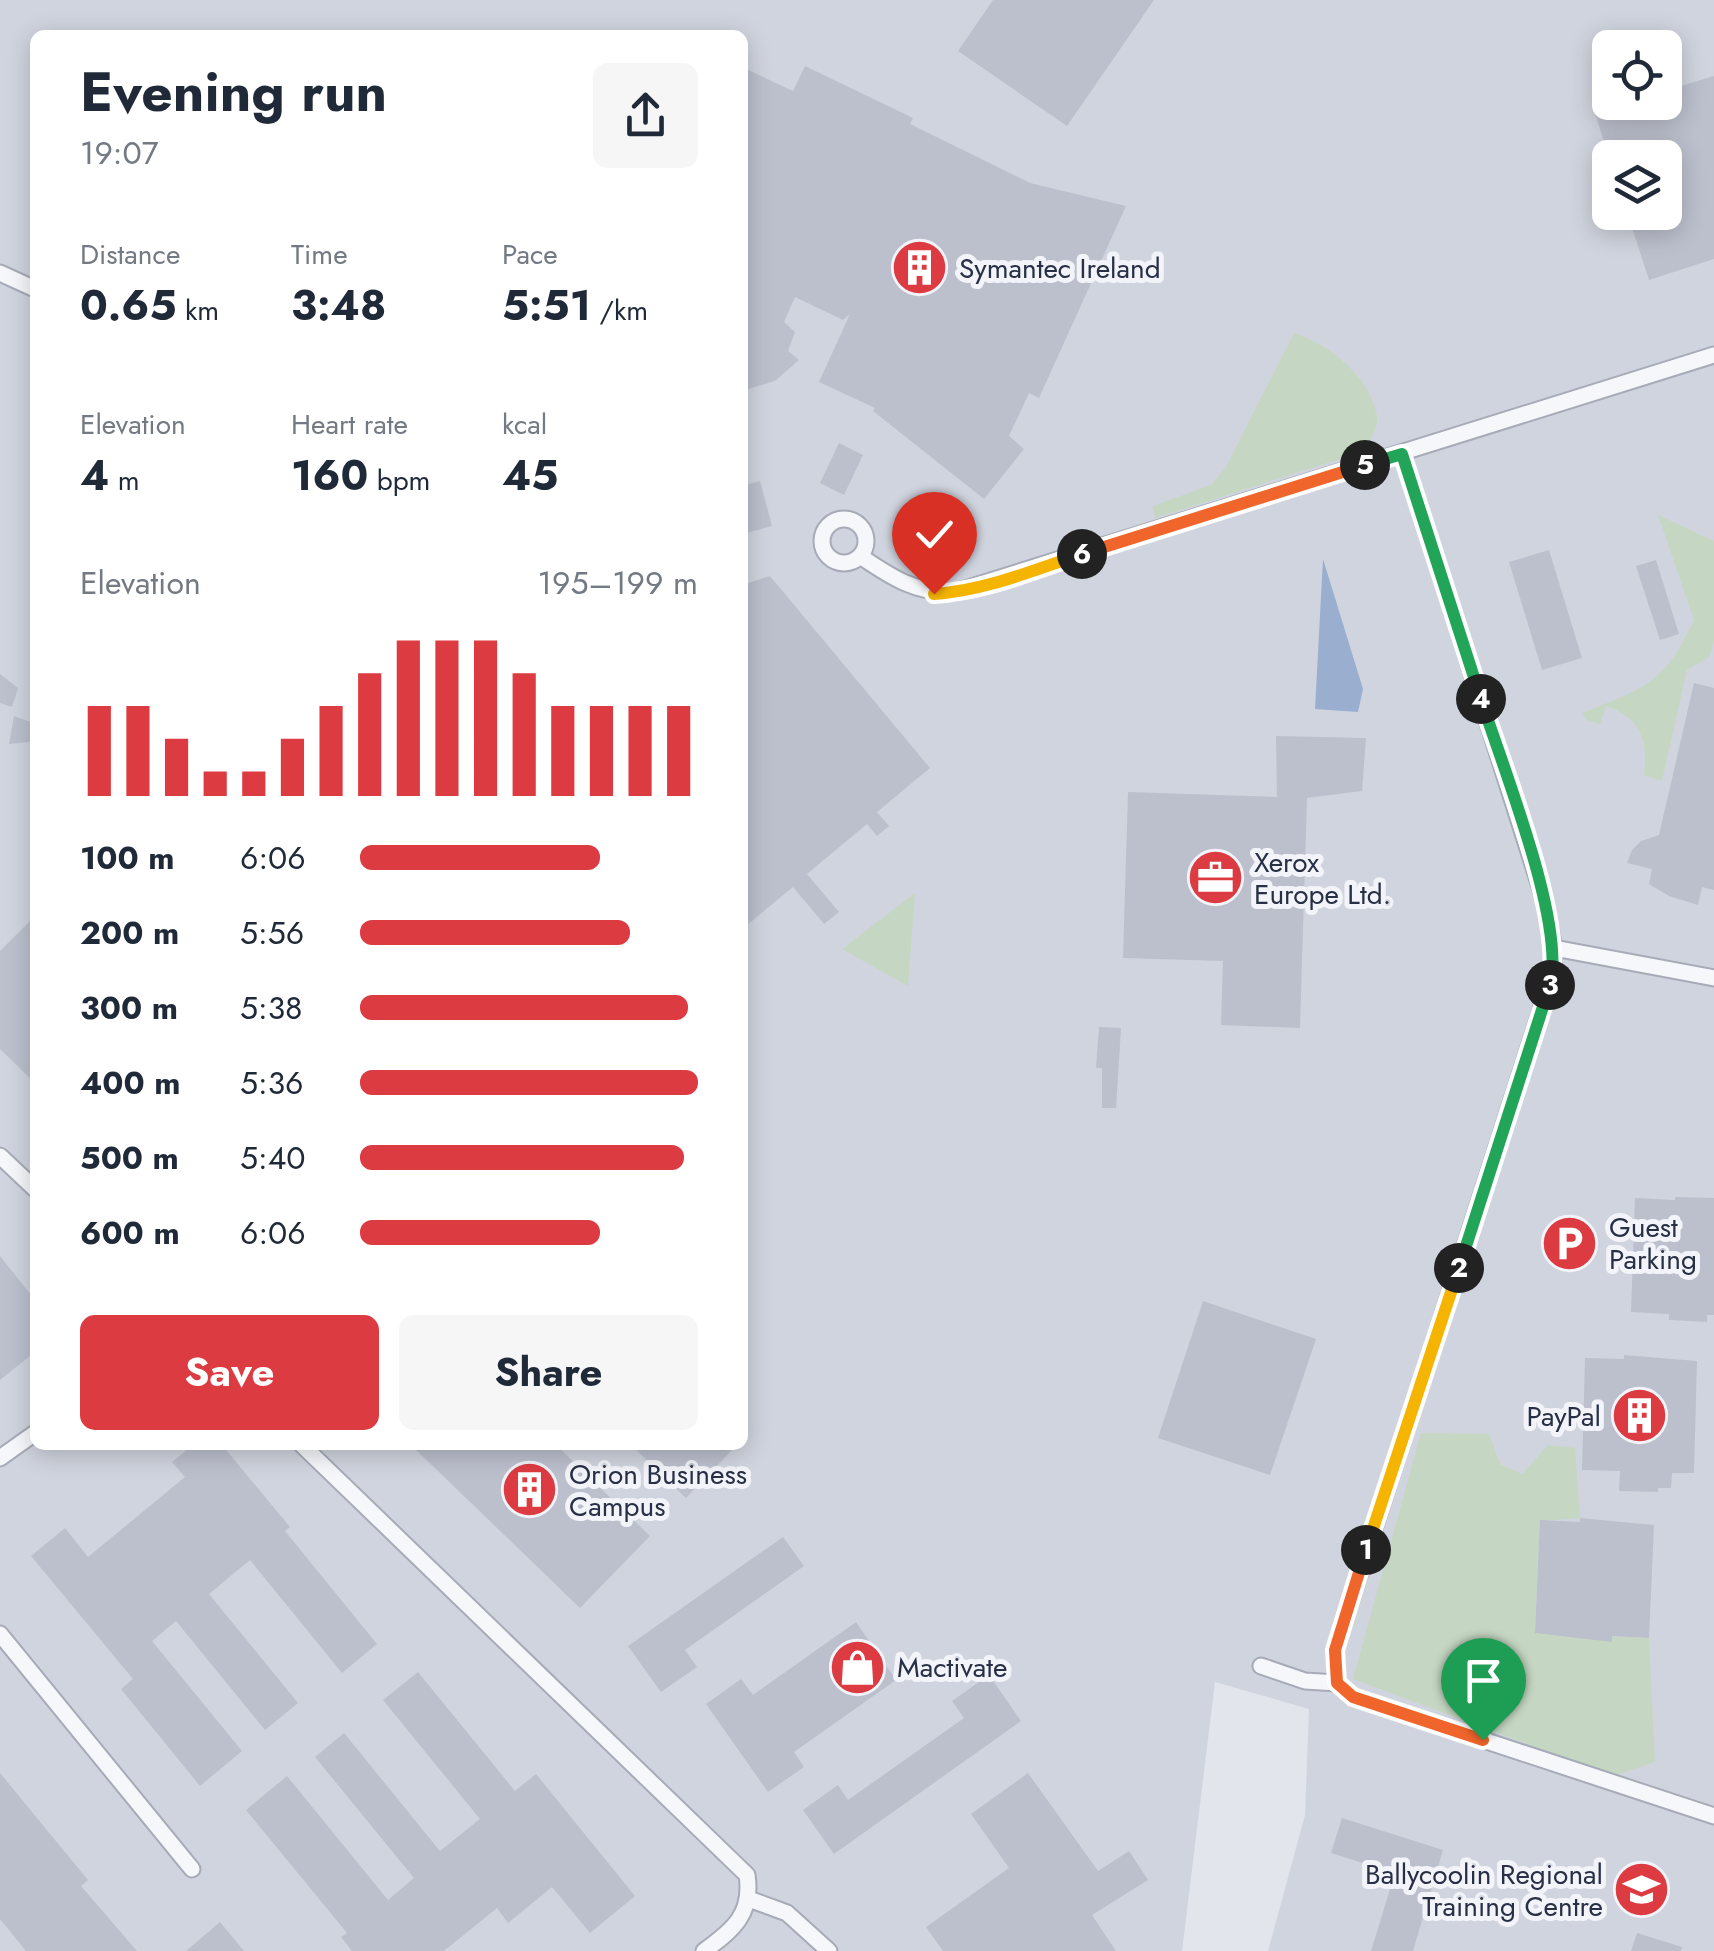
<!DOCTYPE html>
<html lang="en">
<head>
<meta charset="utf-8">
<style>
  :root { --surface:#fff; --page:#f6f6f7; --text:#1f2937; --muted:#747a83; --accent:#dd3b42 }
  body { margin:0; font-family:Jost,sans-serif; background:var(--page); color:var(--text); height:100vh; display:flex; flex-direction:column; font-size:38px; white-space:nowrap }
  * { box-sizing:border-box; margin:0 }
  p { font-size:32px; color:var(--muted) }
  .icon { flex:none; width:55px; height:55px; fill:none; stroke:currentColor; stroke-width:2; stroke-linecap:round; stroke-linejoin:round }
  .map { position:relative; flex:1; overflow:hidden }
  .details { position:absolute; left:30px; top:30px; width:718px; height:1420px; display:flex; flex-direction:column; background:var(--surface); border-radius:15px; box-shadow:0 5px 25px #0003 }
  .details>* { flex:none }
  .tools { position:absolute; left:1592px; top:30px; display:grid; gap:20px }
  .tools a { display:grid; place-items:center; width:90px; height:90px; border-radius:15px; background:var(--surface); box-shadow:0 5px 25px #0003; font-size:50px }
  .pin { position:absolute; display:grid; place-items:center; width:85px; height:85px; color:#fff; margin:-102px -42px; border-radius:50% 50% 50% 0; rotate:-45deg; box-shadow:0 0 10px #0007 }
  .pin .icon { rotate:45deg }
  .km { position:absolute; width:50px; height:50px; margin:-25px; border-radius:50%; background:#222; color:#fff; font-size:28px; line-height:50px; text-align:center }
  .round { display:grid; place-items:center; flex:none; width:105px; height:105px; border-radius:15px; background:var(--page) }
  .overview { display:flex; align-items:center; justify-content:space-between; height:170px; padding:0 50px }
  h1 { font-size:55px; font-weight:700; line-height:75px }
  .stats { display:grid; grid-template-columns:repeat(3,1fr); gap:15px; height:170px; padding:10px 50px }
  .stats div { display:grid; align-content:center }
  .stats b { font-size:42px; font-weight:700 }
  .stats small { font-size:28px; font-weight:400 }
  .stats p { font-size:28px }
  .chart { height:280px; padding:20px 50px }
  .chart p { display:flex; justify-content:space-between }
  .chart svg { width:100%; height:180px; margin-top:10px; stroke:var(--accent); stroke-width:6 }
  .action { display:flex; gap:20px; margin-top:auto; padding:20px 50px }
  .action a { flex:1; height:115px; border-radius:15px; background:var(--accent); color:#fff; font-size:40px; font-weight:700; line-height:115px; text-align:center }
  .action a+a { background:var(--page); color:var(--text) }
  ul { padding:0 50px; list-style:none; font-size:32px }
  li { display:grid; grid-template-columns:160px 120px 1fr; align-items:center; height:75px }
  li i { height:25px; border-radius:12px; background:var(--accent) }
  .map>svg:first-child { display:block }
</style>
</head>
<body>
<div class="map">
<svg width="1714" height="1951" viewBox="0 0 1714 1951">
  <rect width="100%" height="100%" fill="#e2e5ec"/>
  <path fill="#d0d4de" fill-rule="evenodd" d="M0 0H1714V1951H1268L1305 1815 1309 1709 1215 1682 1182 1951H0ZM35 35H742V1445H35ZM1610 48H1665V102H1610ZM1610 158H1665V212H1610Z"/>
  <path fill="#c5d7c2" d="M1294 333C1329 344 1372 378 1377 417 1378 431 1368 444 1359 453L1155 518 1153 506 1211 485 1226 467Z
    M1658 515 1714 541V641L1709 657 1687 670 1662 781 1644 775C1648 740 1642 719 1606 706L1600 724 1586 720 1582 713C1645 688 1664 684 1694 620Z
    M915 893 908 986 842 949Z
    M1421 1433 1489 1434 1500 1464 1522 1474 1548 1445 1575 1448 1580 1518 1540 1521 1535 1633 1649 1638 1655 1762 1613 1776 1353 1679Z"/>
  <path fill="#9aaed0" d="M1323 559 1363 689 1358 712 1315 709Z"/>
  <path fill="#bcc0cd" d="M993 0H1154L1067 126 958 51Z
    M805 66 913 118 910 124 1030 183 1126 206 1039 398 1029 393 1009 436 1024 449 984 499 873 411 875 408 819 382 850 314 843 320 795 297 784 322 795 332 788 351 799 360 775 381 742 391V67L793 91Z
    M1714 76V259L1649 280 1627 212H1665V158H1609L1595 113 1629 102H1665V91Z
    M839 443 863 455 844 495 820 483Z
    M760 481 772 526 742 534V486Z
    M1549 550 1582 658 1542 670 1509 562Z
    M1656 560 1679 634 1660 640 1636 566Z
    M770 576 930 768 877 812 889 826 877 836 867 824 807 874 839 912 824 924 793 887 742 929V585Z
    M0 674 18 688 12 707 0 703Z
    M1694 683 1714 688V890L1702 887 1698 905 1669 896 1649 884 1652 869 1627 863 1632 850 1641 841 1659 835Z
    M14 716 34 723 35 735 29 742 9 744Z
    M1276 736 1366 738 1362 791 1307 798 1300 1028 1221 1025 1223 961 1123 958 1128 792 1277 797Z
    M35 916V1083L0 1049V951Z
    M1099 1027 1121 1028 1116 1108H1102V1068H1096Z
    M1675 1197 1714 1198V1315H1707V1322L1669 1320V1314L1631 1312 1635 1198 1675 1200Z
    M0 1256 35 1300V1352L0 1380Z
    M1203 1301 1316 1339 1270 1475 1158 1438Z
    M1624 1355 1697 1361 1694 1473H1672L1671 1488H1658V1492L1619 1491 1620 1471 1582 1470 1585 1358 1624 1359Z
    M193 1445H222L290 1527 285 1531 377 1644 342 1673 250 1560 209 1594 298 1703 265 1730 176 1621 152 1641 242 1751 200 1786 121 1689 133 1679 31 1556 65 1528 88 1557 185 1477 172 1462Z
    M411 1445H556L650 1536 580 1608Z
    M631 1445H737L686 1498Z
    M1580 1518 1654 1525 1649 1638 1612 1636V1642L1535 1633 1540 1520 1580 1522Z
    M783 1537 804 1566 685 1650 697 1667 661 1692 628 1646Z
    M856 1622 896 1680 794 1752 804 1767 768 1792 706 1704 741 1679 753 1695Z
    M418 1672 515 1791 536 1774 635 1896 590 1933 552 1887 508 1923 497 1908 444 1951H352L341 1937 347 1933 246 1810 287 1776 388 1900 414 1878 315 1757 344 1733 440 1851 480 1819 383 1700Z
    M989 1675 1021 1721 834 1854 803 1810 838 1785 848 1800 964 1718 952 1701Z
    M0 1773 88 1880 81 1886 137 1951H26L0 1919Z
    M1028 1773 1098 1871 1129 1851 1148 1880 1092 1915 1116 1951H943L926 1927 1009 1868 971 1814Z
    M1342 1818 1443 1850 1413 1951H1371L1395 1873 1331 1853Z
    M220 1922 244 1951H186Z
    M1637 1933 1682 1947 1681 1951H1631Z"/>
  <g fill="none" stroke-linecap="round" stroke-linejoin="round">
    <defs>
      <path id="minor" d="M0 273 35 289
        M822 541a22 22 0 1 1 44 0a22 22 0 1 1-44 0Z
        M860 556C891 577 916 594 955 592L1714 355
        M1554 948 1714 978
        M0 1156 35 1189
        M302 1445 747 1875C753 1914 733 1930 704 1951
        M0 1458 35 1433
        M0 1634 192 1869
        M1261 1666 1305 1681 1337 1683 1353 1697 1714 1816
        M1337 1683 1335 1650 1553 973 1554 948 1544 899 1402 453
        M749 1899 787 1913 829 1951"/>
    </defs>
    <use href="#minor" stroke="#a6abb7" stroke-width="19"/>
    <use href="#minor" stroke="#f6f7fa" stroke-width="15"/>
  </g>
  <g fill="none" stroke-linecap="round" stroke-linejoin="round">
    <defs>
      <path id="split-1" d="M1366 1550 1335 1650 1337 1683 1353 1697 1483 1740"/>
      <path id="split-2" d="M1366 1550 1459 1268"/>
      <path id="split-3" d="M1459 1268 1550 985"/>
      <path id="split-4" d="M1481 699C1502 766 1566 923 1550 985"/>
      <path id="split-5" d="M1365 465 1402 454 1481 699"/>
      <path id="split-6" d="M1082 554 1365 465"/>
      <path id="split-7" d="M934 594C984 591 1034 570 1082 554"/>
    </defs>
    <use href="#split-1" stroke="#fff" stroke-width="20"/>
    <use href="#split-2" stroke="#fff" stroke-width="20"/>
    <use href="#split-3" stroke="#fff" stroke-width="20"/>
    <use href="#split-4" stroke="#fff" stroke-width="20"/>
    <use href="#split-5" stroke="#fff" stroke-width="20"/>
    <use href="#split-6" stroke="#fff" stroke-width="20"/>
    <use href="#split-7" stroke="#fff" stroke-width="20"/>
    <use href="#split-1" stroke="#f0652b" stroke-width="12"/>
    <use href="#split-2" stroke="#f5b400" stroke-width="12"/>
    <use href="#split-3" stroke="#22a559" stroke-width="12"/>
    <use href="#split-4" stroke="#22a559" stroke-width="12"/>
    <use href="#split-5" stroke="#22a559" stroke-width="12"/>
    <use href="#split-6" stroke="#f0652b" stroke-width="12"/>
    <use href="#split-7" stroke="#f5b400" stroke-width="12"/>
  </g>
  <defs>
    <symbol id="building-disc" viewBox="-11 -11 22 22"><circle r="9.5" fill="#dd3b42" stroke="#f2f4f9"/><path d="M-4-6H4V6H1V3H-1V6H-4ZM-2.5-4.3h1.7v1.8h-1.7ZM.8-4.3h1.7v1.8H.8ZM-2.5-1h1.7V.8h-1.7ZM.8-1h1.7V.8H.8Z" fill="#fff"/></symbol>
    <symbol id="office-disc" viewBox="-11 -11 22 22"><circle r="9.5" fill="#dd3b42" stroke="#f2f4f9"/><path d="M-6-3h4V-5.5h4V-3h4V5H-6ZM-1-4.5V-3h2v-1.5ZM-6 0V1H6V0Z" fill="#fff"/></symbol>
    <symbol id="parking-disc" viewBox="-11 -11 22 22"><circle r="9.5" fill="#dd3b42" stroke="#f2f4f9"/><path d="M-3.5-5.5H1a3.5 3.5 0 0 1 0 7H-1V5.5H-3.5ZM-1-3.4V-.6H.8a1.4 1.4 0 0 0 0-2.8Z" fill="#fff"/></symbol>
    <symbol id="shop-disc" viewBox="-11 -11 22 22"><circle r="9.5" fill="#dd3b42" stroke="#f2f4f9"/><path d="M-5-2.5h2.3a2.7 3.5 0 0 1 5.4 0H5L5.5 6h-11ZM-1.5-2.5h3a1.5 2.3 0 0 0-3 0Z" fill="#fff"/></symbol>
    <symbol id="university-disc" viewBox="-11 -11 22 22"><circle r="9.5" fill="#dd3b42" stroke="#f2f4f9"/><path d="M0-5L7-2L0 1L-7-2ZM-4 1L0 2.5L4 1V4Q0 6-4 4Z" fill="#fff"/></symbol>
  </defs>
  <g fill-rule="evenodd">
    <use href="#building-disc" x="888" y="236" width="63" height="63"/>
    <use href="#office-disc" x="1184" y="846" width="63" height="63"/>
    <use href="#parking-disc" x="1538" y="1212" width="63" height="63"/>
    <use href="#building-disc" x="1608" y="1384" width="63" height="63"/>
    <use href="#building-disc" x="498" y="1458" width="63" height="63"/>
    <use href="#shop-disc" x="826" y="1636" width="63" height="63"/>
    <use href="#university-disc" x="1610" y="1858" width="63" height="63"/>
  </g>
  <g text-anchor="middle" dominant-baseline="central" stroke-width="10" stroke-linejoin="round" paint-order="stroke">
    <g font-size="28" fill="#283046" stroke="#f2f4f9" text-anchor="start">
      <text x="959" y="268">Symantec Ireland</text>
      <text x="1254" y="862">Xerox<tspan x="1254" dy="32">Europe Ltd.</tspan></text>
      <text x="1609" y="1227">Guest<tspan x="1609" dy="32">Parking</tspan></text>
      <text x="1601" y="1416" text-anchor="end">PayPal</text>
      <text x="569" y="1474">Orion Business<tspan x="569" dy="32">Campus</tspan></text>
      <text x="897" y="1667">Mactivate</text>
      <text x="1603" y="1874" text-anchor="end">Ballycoolin Regional<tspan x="1603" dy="32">Training Centre</tspan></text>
    </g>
  </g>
</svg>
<div class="tools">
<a><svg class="icon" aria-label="locate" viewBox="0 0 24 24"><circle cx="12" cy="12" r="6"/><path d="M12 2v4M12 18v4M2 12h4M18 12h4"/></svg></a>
<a><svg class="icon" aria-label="layers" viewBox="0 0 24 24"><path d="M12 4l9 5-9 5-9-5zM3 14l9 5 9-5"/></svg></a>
</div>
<div class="pin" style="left:1483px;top:1740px;background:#1e9e55"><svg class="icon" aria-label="arrive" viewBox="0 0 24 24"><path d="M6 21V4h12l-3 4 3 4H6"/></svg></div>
<div class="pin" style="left:934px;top:594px;background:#d93025"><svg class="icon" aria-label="check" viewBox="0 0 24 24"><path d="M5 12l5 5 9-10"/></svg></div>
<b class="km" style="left:1366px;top:1550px">1</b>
<b class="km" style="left:1459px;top:1268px">2</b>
<b class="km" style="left:1550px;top:985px">3</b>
<b class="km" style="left:1481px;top:699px">4</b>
<b class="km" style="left:1365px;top:465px">5</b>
<b class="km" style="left:1082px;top:554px">6</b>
<section class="details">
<div class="overview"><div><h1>Evening run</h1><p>19:07</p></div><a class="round"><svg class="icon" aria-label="share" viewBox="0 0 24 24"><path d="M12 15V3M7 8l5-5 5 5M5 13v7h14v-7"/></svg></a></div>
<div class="stats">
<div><p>Distance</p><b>0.65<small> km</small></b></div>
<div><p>Time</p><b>3:48</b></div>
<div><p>Pace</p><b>5:51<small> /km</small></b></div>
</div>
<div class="stats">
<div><p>Elevation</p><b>4<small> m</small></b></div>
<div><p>Heart rate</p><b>160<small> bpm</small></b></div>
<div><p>kcal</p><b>45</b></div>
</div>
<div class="chart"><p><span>Elevation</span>195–199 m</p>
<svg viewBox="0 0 160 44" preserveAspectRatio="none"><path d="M5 44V22M15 44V22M25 44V30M35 44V38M45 44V38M55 44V30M65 44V22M75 44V14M85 44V6M95 44V6M105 44V6M115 44V14M125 44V22M135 44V22M145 44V22M155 44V22"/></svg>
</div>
<ul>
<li><b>100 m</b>6:06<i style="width:71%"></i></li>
<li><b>200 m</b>5:56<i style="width:80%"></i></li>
<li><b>300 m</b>5:38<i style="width:97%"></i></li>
<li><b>400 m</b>5:36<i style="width:100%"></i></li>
<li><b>500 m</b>5:40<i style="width:96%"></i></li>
<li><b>600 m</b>6:06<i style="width:71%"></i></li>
</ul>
<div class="action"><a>Save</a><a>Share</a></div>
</section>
</div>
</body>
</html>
